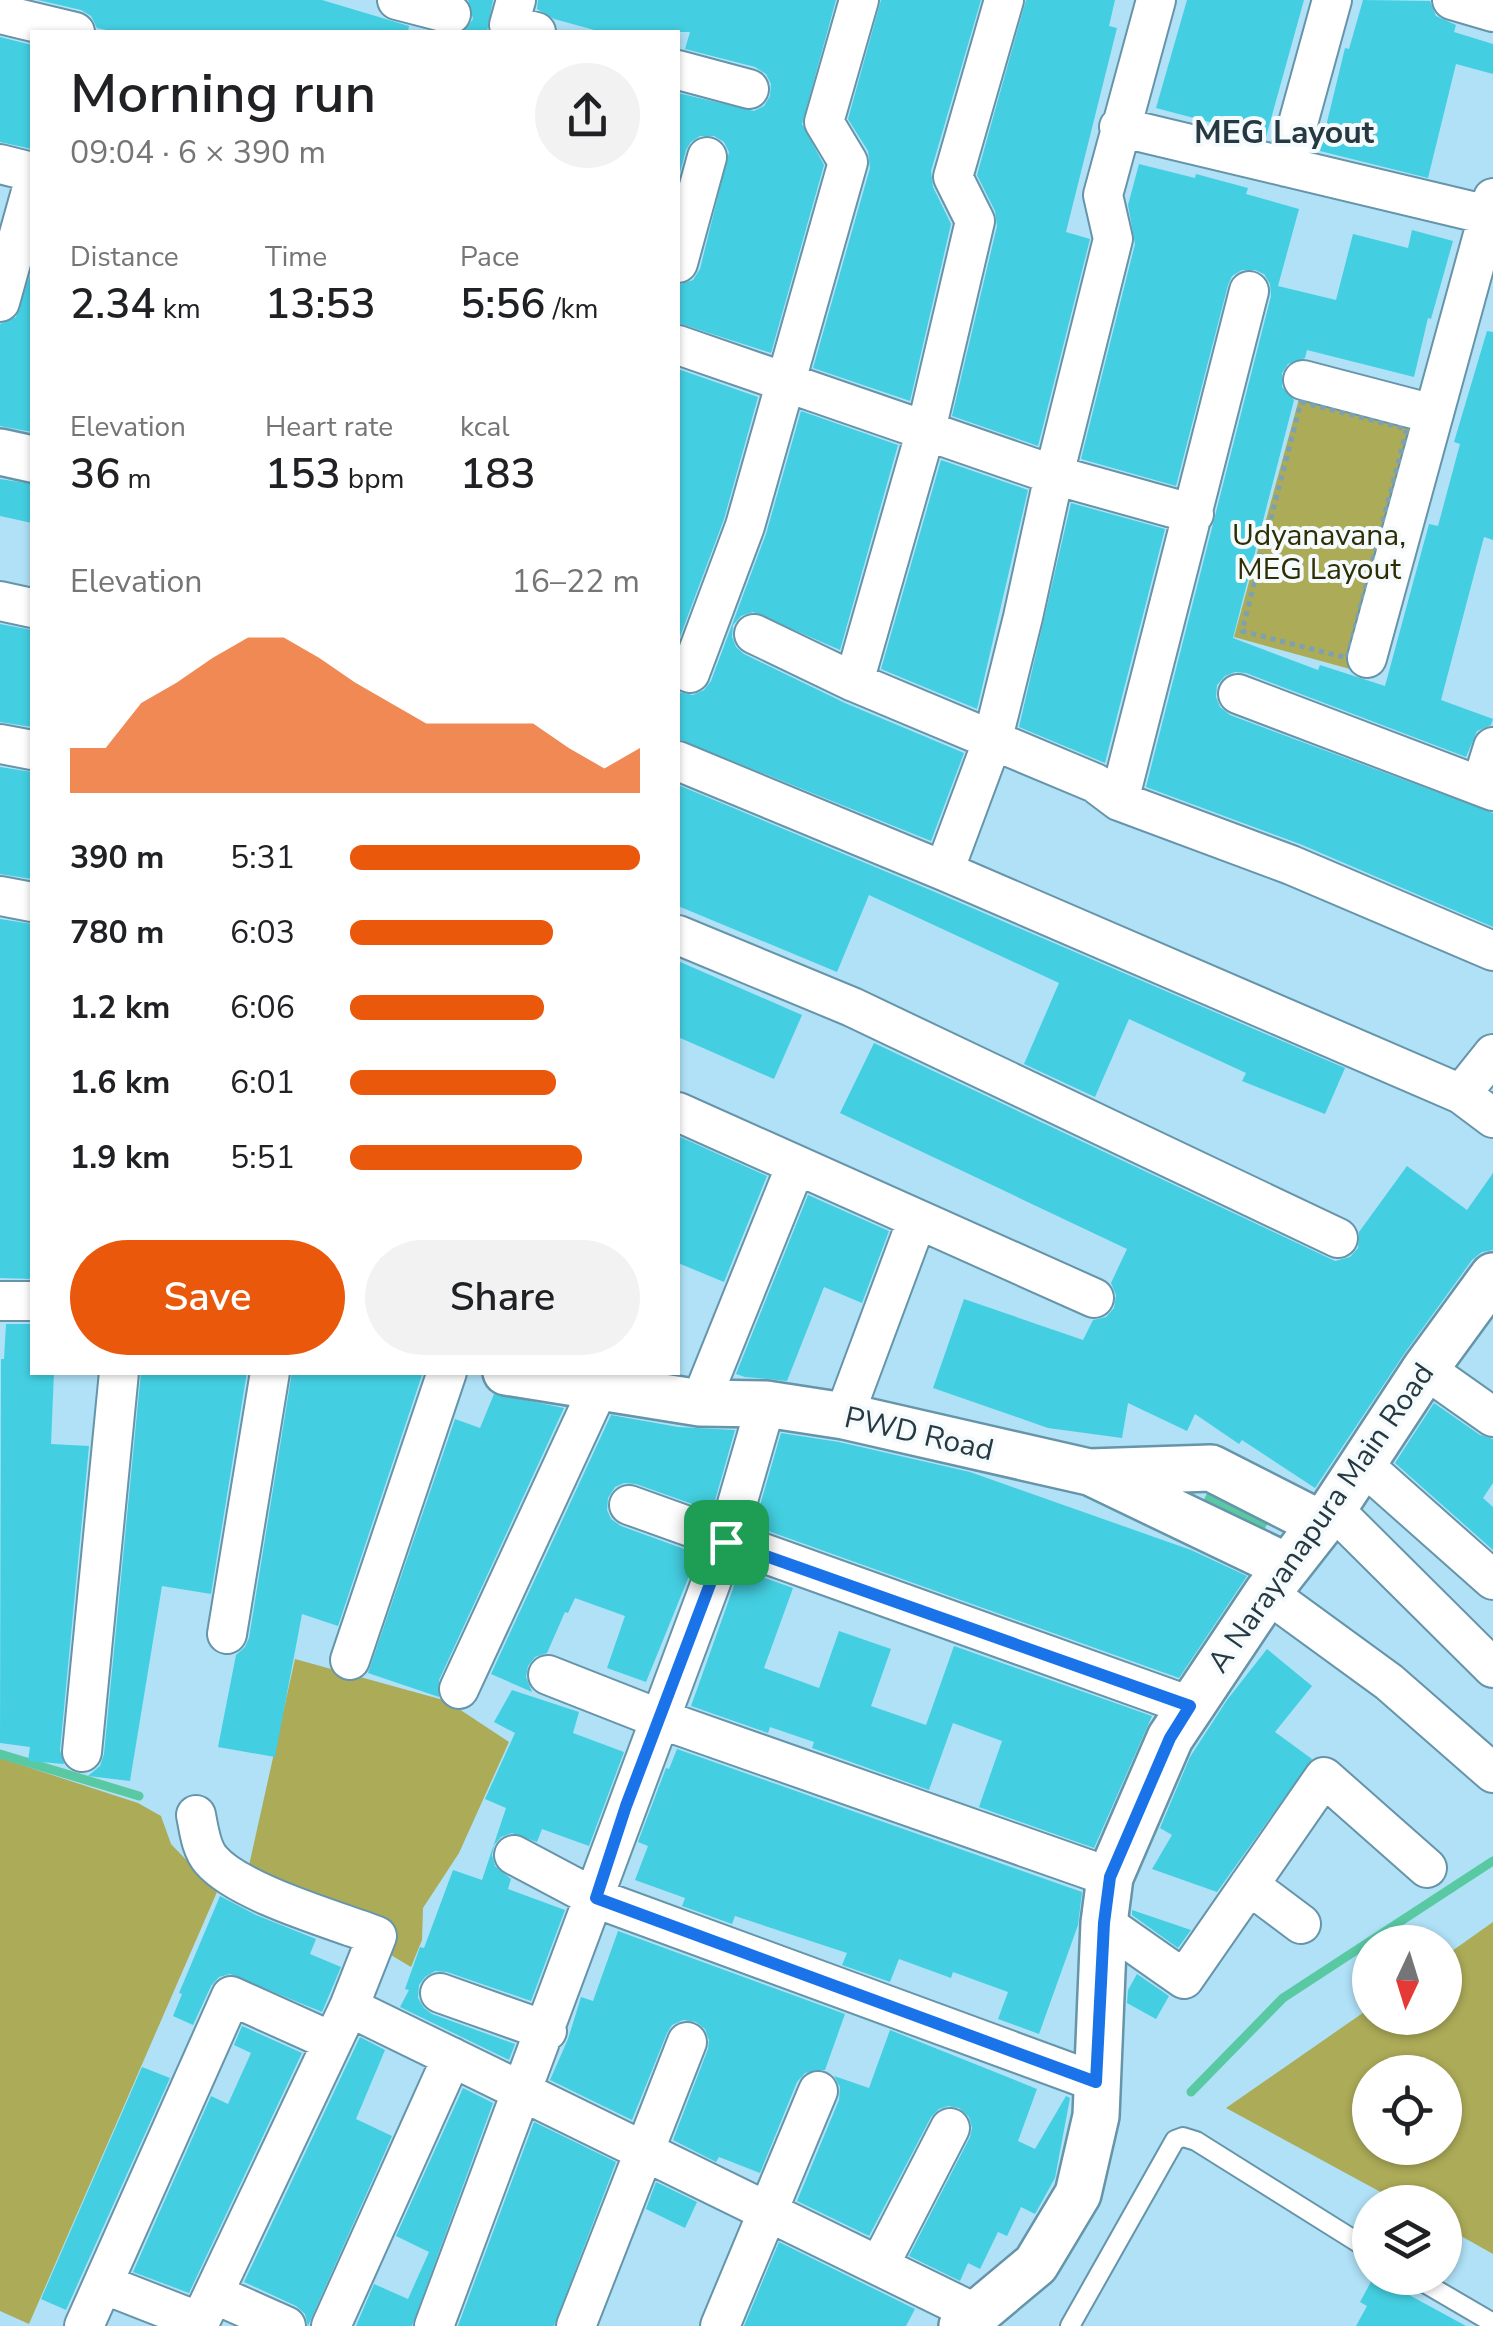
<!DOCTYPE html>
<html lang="en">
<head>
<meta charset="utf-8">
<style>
  :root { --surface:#fff; --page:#f2f2f2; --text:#202124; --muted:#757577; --accent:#ea580c }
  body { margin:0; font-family:"Nunito Sans",sans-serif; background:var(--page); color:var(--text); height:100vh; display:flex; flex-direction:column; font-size:38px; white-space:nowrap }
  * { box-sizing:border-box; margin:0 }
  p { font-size:32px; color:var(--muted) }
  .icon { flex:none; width:55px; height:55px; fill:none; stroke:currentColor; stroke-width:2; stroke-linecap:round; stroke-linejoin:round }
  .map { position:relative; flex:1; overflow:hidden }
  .sheet { position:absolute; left:30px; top:30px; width:650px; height:1345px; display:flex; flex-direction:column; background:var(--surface); border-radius:0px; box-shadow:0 2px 8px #0004 }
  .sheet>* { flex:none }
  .needle { width:65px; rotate:184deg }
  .controls { position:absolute; left:1352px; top:1925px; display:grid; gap:20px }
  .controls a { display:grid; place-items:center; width:110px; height:110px; border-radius:50%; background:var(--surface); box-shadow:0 2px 8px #0004; font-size:50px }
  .pin { position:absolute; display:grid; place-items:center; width:85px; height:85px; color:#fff; margin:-42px; border-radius:20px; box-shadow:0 5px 15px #0006 }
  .round { display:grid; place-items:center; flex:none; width:105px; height:105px; border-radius:52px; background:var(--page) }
  .head { display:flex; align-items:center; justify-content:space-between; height:170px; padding:0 40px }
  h1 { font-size:55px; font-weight:600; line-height:75px }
  .figures { display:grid; grid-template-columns:repeat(3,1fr); gap:15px; height:170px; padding:10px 40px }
  .figures div { display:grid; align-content:center }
  .figures b { font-size:42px; font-weight:600 }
  .figures small { font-size:28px; font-weight:400 }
  .figures p { font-size:28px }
  .chart { height:280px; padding:20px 40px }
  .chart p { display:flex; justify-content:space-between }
  .chart svg { width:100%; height:180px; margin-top:10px; fill:var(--accent); opacity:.7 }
  .button { display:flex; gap:20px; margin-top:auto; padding:20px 40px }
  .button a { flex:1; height:115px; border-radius:60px; background:var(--accent); color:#fff; font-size:40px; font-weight:600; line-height:115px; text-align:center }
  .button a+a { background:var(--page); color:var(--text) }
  ul { padding:0 40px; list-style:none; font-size:32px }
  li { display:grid; grid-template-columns:160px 120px 1fr; align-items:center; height:75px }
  li i { height:25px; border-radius:12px; background:var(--accent) }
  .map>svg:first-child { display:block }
</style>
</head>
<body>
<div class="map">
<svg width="1493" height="2326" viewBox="0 0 1493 2326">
  <rect width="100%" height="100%" fill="#b0e1f7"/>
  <path fill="#acab58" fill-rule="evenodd" d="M1302 388 1417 418 1350 669 1234 637Z
    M295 1659 447 1701 509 1742 459 1853 423 1908 422 1940 411 1967 248 1870Z
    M0 1758 138 1803 161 1816 171 1844 217 1892 29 2324 0 2311Z
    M1493 1922V2254L1445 2227V2202H1399L1226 2108 1370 2008V2018H1445V1956ZM1445 2072V2148H1370V2072Z"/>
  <path fill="#58c9a2" d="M1212 1481 1271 1518 1257 1541 1196 1519Z"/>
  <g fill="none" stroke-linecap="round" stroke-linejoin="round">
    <path stroke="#58c9a2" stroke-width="9" d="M0 1754 139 1796
      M1191 2092 1283 1998 1493 1861"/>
  </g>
  <path fill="#43cfe1" d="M38 0H322L409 26 408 32H117L97 28 91 16 81 10Z
    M468 0H493L487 32H463L473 19Z
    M538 0H836L802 124 824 165 771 353 678 323V285L693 280 700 269 729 152 724 142 714 136H700L691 142 686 150 678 180V93L754 111 764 106 770 96 771 84 766 74 755 67 685 49 690 32H602L554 19 537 9Z
    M881 0H981L931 171 933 187 951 224 910 401 813 368 870 168 868 151 848 119Z
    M1026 0H1115L1109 26 1117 28 1066 232 1090 239 1038 446 952 416 997 226 995 211 977 175Z
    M1187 0H1304L1266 137 1156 108Z
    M1363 0 1430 1 1436 16 1456 25 1454 32 1493 44V74L1456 64 1428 178 1320 151 1345 48 1349 49Z
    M0 37 32 45V149L0 142Z
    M1139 164 1195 178 1196 174 1248 188 1246 194 1299 209 1278 286 1336 300 1353 234 1408 248 1412 230 1453 241 1431 319 1428 318 1414 377 1307 350 1305 358 1288 364 1282 373V387L1294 400 1233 638 1318 670 1320 665 1385 686 1429 524 1438 526 1460 444 1454 442 1487 331 1493 332V540L1484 537 1441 700 1493 719 1491 725 1477 731 1466 757 1246 673 1235 672 1225 676 1217 685 1216 697 1220 707 1230 715 1493 813V927L1300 844 1146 787 1271 296 1270 284 1264 274 1255 270H1242L1232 276 1228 285 1176 486 1081 459 1135 244 1128 205Z
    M32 269V432L0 426V324L16 317Z
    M678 369 758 397 724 519 678 642Z
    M801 411 898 445 840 650 753 612 741 616 733 625 732 637 736 647 744 654 845 703 964 753 931 841 678 739V692L693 695 704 690 711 681 766 534Z
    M941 460 1028 490 977 709 881 669Z
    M0 479 32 484V523L0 516Z
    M1071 503 1165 529 1105 763 1019 727Z
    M0 624 32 630V727L0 722Z
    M0 767 32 772V879L0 874Z
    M678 785 935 892 1345 1068 1325 1114 1242 1081 1246 1073 1129 1019 1095 1097 1024 1064 1059 983 869 895 837 972 678 906Z
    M0 919 32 924V1279L0 1278Z
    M678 961 802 1015 774 1079 678 1037Z
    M874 1043 1335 1261 1350 1257 1358 1248 1359 1232 1407 1166 1467 1210 1493 1173V1250L1482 1252 1472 1260 1404 1354 1315 1488 1242 1440 1239 1444 1195 1414 1187 1431 1128 1403 1122 1438 1048 1428 933 1388 964 1299 1083 1340 1093 1320 1106 1317 1114 1308 1116 1295 1111 1283 1127 1249 840 1113Z
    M678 1136 767 1176 724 1282 678 1263Z
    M808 1195 889 1231 862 1303 824 1287 787 1381 745 1377 736 1374Z
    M32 1324V1372H54L51 1444 89 1446 60 1750 64 1764 28 1761 30 1747 0 1743 1 1359H4L6 1324Z
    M141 1372H247L211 1594 162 1586 130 1781 88 1776 100 1766 104 1754Z
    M292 1372H423L338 1626 302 1614 275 1757 218 1747 236 1655 245 1647 249 1638Z
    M494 1394 564 1408 439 1680V1697L368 1673 455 1419 480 1428Z
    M1434 1403 1480 1435 1493 1439V1483L1483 1498 1493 1507V1550L1395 1463Z
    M611 1415 678 1427 735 1430 712 1511 636 1484 624 1483 615 1487 608 1498 607 1510 611 1519 621 1526 698 1554 646 1682 607 1668 625 1616 575 1598 568 1613 565 1612 547 1653 535 1657 528 1666 526 1677 532 1692 491 1674Z
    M781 1433 839 1442 970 1472 1191 1550 1247 1576 1179 1678 754 1526Z
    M740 1569 793 1588 764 1668 819 1688 839 1631 891 1649 871 1706 926 1725 954 1646 1152 1716 1094 1848 979 1807 1002 1741 953 1723 929 1790 812 1748 814 1742 770 1727 768 1733 691 1706Z
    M1267 1649 1312 1686 1275 1732 1312 1759 1217 1892 1152 1869 1172 1835 1160 1828 1190 1757 1227 1700Z
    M512 1690 579 1712 573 1733 624 1752 589 1846 542 1829 537 1842 512 1833 501 1837 494 1845 492 1855 495 1866 511 1879 508 1889 565 1910 531 2001 447 1972 435 1971 425 1977 419 1985 418 1998 424 2008 432 2014 515 2044 509 2060 400 2007 409 1990 405 1989 420 1947 424 1948 453 1870 482 1880 506 1808 485 1799 515 1733 494 1722Z
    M677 1749 1082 1892 1078 1925 1039 2034 998 2019 1008 1992 953 1972 951 1978 899 1959 890 1982 842 1965 847 1953 735 1916 732 1924 682 1906 685 1898 635 1880 648 1846 638 1842 666 1768 669 1769Z
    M220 1896 256 1915 316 1939 310 1954 341 1967 322 2012 230 1974 219 1977 211 1986 193 2025 173 2016 182 1994 179 1993Z
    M1132 1910 1191 1930 1178 1948 1132 1915Z
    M618 1931 845 2014 825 2070 805 2073 797 2082 760 2173 719 2157 716 2162 673 2140 708 2049 709 2040 705 2029 696 2022 683 2020 672 2025 667 2033 632 2120 550 2080 568 2039 581 1997 593 2001Z
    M1137 1974 1169 1996 1156 2019 1127 2003 1128 1990Z
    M242 2026 302 2053 189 2293 133 2272 211 2096 228 2104 251 2053 234 2045Z
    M890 2030 1037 2089 1018 2141 1035 2149 1066 2096 1070 2098 1055 2178 1035 2214 1021 2207 1007 2236 998 2232 980 2269 968 2263 960 2281 909 2256 970 2137 972 2128 969 2117 959 2108 948 2106 939 2109 931 2117 869 2236 797 2201 839 2100 840 2087 834 2076 869 2088Z
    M360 2037 385 2050 356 2119 392 2136 308 2326 305 2314 296 2306 244 2282Z
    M142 2067 170 2078 66 2310 41 2299Z
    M463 2088 493 2103 412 2326H356L374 2284 408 2299 429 2252 396 2236Z
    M534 2122 616 2162 554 2326H458Z
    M656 2182 697 2202 685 2228 646 2209Z
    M779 2242 915 2309 906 2326H744Z
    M1373 2278H1378L1466 2326H1356L1367 2306 1360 2302Z"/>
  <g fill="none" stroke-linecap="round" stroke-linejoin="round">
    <defs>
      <path id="service" d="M1416 2278 1493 2323
        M1070 2326 1175 2140 1183 2137 1196 2141 1370 2250"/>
      <path id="minor" d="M397 0 451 14
        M516 0 509 25 536 32
        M1452 0 1493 12
        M0 14 75 32
        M678 70 749 89
        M1119 127 1488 215
        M0 164 32 172
        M1286 167 1332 0
        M678 263 707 157
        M0 302 32 188
        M678 345 1054 475 1194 514
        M1303 380 1433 414
        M0 601 32 608
        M754 634 854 682 1095 783 1119 801 1291 865 1493 951
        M1367 658 1493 198
        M678 667 690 673 745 526 848 162 824 122 859 0
        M854 682 926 430 975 221 953 177 1004 0
        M1238 694 1493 791
        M0 744 32 750
        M678 761 944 871 1461 1094 1493 1118
        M1481 786 1493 747
        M1119 801 1249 291
        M944 871 992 742 1023 617 1054 475 1113 239 1103 195 1156 0
        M0 896 32 902
        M678 935 852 1007 1338 1238
        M1461 1094 1493 1054
        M678 1112 1094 1298
        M0 1301H32
        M1425 1369 1493 1417
        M700 1403 796 1165
        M844 1416 917 1220
        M1361 1463 1493 1580
        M629 1505 1190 1706
        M1333 1509 1493 1668
        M1267 1593 1389 1682 1493 1773
        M227 1634 270 1372
        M350 1660 447 1372
        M548 1675 660 1719 1110 1877
        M459 1689 598 1389
        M82 1752 119 1372
        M196 1815C199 1830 201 1849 211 1860 239 1893 335 1920 377 1936L349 2007 198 2326
        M514 1855 595 1898 1096 2082
        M1249 1885 1301 1924
        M1104 1923 1184 1979 1324 1777 1427 1868
        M440 1993 547 2031
        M349 2007 975 2313
        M879 2266 950 2128
        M103 2284 200 2322
        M214 2294 286 2326
        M84 2326 231 1996 331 2041
        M331 2326 452 2057
        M434 2326 726 1542 766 1404
        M576 2326 687 2042
        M720 2326 818 2091"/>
      <path id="tertiary" d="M0 452 32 459
        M506 1372 700 1403 766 1404 844 1416 1089 1472 1211 1468 1319 1523
        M1094 1474 1286 1566
        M962 2326 1036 2264 1078 2194 1096 2116 1104 1923 1110 1877 1170 1738 1267 1593 1333 1509 1425 1369 1493 1276"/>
    </defs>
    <use href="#service" stroke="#6694a9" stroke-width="22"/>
    <use href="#minor" stroke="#6694a9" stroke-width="42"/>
    <use href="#tertiary" stroke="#6694a9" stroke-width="50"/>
    <path stroke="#7ba1b2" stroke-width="5" stroke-dasharray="5 5" stroke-linecap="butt" d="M1301 402 1407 429 1347 658 1242 631Z"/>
    <use href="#service" stroke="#fff" stroke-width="18"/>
    <use href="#minor" stroke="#fff" stroke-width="38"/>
    <use href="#tertiary" stroke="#fff" stroke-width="45"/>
  </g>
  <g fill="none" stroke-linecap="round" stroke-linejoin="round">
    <defs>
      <path id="route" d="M726 1542 1190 1706 1170 1738 1110 1877 1104 1923 1096 2082 596 1898 626 1806Z"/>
    </defs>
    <use href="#route" stroke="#fff" stroke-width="20"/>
    <use href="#route" stroke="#1a73e8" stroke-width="12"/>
  </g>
  <g text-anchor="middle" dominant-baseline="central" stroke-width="8" stroke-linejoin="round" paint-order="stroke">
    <g font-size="30" fill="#2e2d03" stroke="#f5fafc">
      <text x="1319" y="535">Udyanavana,<tspan x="1319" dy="34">MEG Layout</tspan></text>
    </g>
    <g font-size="30" fill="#263942" stroke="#f5fafc">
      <text transform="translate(919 1434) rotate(13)">PWD Road</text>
      <text transform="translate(1321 1518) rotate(-55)">A Narayanapura Main Road</text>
    </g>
    <g font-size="32" font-weight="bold" fill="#263942" stroke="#f5fafc">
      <text x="1284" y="132">MEG Layout</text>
    </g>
  </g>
</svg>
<div class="controls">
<a><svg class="needle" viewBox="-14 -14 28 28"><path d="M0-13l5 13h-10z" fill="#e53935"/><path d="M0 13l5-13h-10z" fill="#757577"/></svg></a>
<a><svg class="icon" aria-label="locate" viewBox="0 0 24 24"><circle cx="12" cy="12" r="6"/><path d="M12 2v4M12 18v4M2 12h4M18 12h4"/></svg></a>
<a><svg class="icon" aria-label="layers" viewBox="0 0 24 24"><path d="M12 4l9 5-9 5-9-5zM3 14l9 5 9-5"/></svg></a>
</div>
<div class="pin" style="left:726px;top:1542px;background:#1e9e55"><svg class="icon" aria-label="arrive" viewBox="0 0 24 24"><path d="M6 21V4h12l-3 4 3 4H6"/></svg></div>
<section class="sheet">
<div class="head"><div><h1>Morning run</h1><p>09:04 · 6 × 390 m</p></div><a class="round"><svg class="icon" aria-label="share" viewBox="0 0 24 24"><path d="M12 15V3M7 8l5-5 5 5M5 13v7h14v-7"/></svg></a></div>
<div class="figures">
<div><p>Distance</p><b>2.34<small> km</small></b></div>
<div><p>Time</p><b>13:53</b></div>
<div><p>Pace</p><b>5:56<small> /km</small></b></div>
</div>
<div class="figures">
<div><p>Elevation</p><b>36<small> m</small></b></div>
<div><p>Heart rate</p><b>153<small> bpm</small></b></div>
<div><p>kcal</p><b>183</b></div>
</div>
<div class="chart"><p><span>Elevation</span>16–22 m</p>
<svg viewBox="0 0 160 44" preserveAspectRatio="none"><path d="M0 44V33L10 33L20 22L30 17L40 11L50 6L60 6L70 11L80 17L90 22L100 27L110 27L120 27L130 27L140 33L150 38L160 33V44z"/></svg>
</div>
<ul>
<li><b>390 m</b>5:31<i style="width:100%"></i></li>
<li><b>780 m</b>6:03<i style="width:70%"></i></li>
<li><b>1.2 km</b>6:06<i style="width:67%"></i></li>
<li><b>1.6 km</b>6:01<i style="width:71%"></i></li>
<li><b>1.9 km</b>5:51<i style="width:80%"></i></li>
</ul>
<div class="button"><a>Save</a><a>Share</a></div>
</section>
</div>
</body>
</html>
